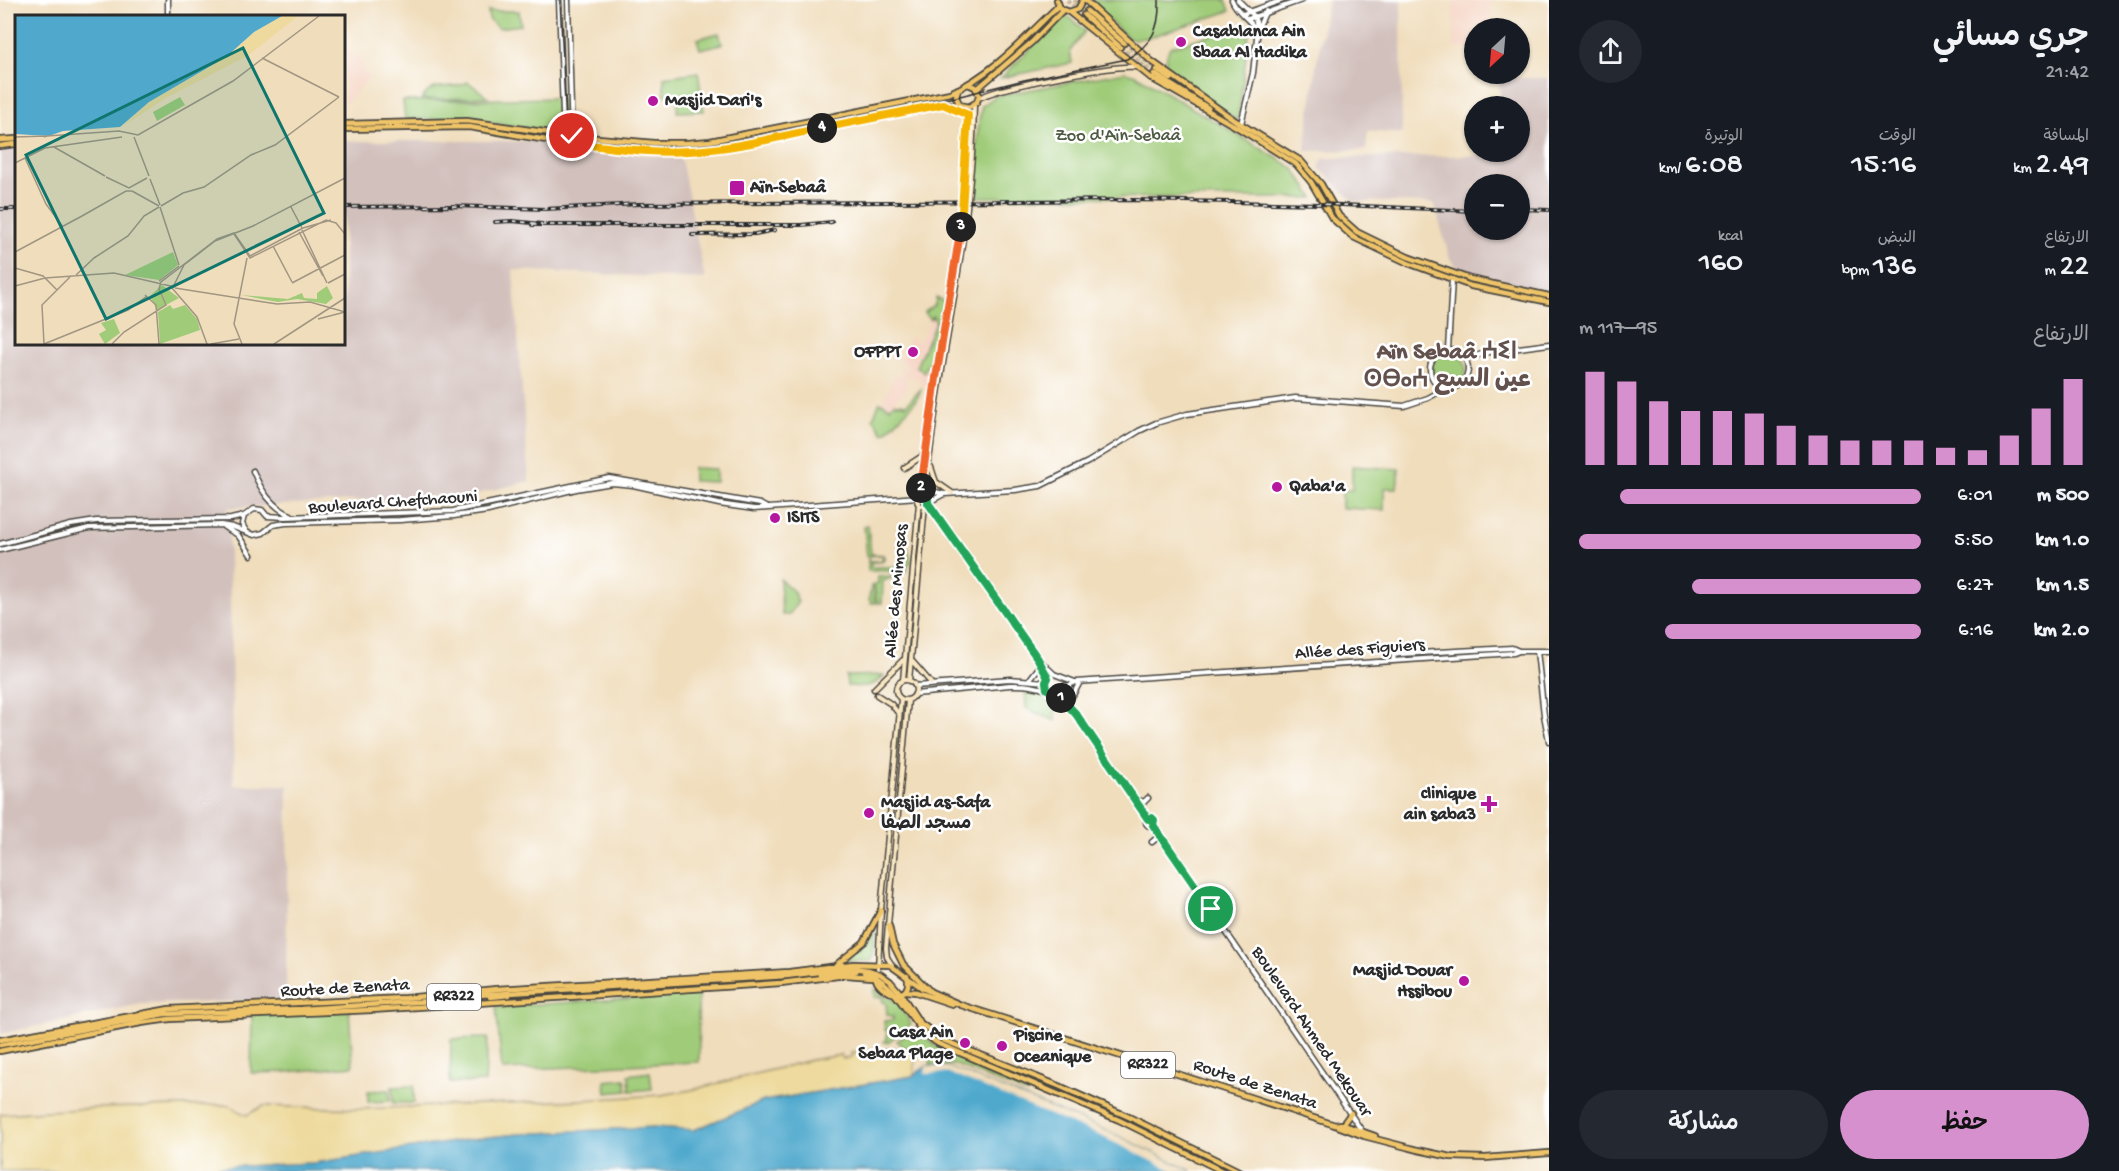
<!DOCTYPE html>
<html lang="ar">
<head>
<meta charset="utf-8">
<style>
  :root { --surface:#171b24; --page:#242831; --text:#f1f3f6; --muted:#9ea1a6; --accent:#d690ce }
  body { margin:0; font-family:"Gochi Hand","Playpen Sans Arabic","Noto Sans Tifinagh",sans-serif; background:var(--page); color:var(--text); direction:rtl; height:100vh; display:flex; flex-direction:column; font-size:22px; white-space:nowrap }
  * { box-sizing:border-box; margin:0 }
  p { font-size:20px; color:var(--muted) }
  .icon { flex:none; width:33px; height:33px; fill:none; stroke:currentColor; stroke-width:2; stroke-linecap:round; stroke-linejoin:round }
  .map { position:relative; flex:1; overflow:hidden; direction:ltr }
  .panel { display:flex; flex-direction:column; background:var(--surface); width:570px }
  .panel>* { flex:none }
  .needle { width:39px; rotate:206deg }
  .tools { position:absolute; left:1464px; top:18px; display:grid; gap:12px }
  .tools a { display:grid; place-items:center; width:66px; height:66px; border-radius:50%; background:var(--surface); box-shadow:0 2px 4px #0004; font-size:30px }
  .pin { position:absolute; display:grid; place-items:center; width:51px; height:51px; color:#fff; margin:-26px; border:3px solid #fff; border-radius:50%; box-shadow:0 2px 6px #0007 }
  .km { position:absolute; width:30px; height:30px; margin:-15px; border-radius:50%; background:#222; color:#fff; font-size:16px; line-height:30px; text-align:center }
  .round { display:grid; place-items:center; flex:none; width:63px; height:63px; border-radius:32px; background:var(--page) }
  .summary { display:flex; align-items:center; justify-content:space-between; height:102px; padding:0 30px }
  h1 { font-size:33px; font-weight:600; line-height:45px }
  .metrics { display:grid; grid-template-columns:repeat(3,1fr); gap:9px; height:102px; padding:6px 30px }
  .metrics div { display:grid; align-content:center }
  .metrics b { font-size:30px; font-weight:600 }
  .metrics small { font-size:16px; font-weight:400 }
  .metrics p { font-size:16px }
  .chart { height:168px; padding:12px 30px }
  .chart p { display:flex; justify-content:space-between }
  .chart svg { width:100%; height:108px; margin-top:6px; stroke:var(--accent); stroke-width:6 }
  .primary-button { display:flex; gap:12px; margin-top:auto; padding:12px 30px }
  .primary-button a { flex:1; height:69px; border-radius:36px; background:var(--accent); color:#111; font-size:24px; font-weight:600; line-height:69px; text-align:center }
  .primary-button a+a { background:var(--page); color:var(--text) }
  ul { padding:0 30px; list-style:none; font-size:20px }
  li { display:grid; grid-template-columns:96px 72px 1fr; align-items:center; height:45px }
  li i { height:15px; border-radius:8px; background:var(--accent) }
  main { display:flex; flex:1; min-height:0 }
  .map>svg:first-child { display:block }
</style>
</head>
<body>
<main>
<section class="panel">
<div class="summary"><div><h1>جري مسائي</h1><p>21:42</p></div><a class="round"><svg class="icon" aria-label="share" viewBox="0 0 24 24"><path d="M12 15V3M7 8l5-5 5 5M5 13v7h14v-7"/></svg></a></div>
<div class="metrics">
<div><p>المسافة</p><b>2.49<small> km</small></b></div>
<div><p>الوقت</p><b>15:16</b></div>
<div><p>الوتيرة</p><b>6:08<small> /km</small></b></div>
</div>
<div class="metrics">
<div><p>الارتفاع</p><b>22<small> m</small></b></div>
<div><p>النبض</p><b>136<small> bpm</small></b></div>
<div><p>kcal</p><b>160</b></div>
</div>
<div class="chart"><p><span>الارتفاع</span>95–117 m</p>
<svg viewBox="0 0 160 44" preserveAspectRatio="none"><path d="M5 44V6M15 44V10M25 44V18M35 44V22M45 44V22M55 44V23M65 44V28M75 44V32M85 44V34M95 44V34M105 44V34M115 44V37M125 44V38M135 44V32M145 44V21M155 44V9"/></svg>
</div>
<ul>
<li><b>500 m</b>6:01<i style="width:88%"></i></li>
<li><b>1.0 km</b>5:50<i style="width:100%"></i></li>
<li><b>1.5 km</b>6:27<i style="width:67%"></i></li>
<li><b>2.0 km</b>6:16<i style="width:75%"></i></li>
</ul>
<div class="primary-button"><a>حفظ</a><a>مشاركة</a></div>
</section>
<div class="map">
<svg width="1549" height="1171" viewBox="0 0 1549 1171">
  <rect width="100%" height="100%" fill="#fff"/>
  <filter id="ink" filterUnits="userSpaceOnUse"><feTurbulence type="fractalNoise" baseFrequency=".0167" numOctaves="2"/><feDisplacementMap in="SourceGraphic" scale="12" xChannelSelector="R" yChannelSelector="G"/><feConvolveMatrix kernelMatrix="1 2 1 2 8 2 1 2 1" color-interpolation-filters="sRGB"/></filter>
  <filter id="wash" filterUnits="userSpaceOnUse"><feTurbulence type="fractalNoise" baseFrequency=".008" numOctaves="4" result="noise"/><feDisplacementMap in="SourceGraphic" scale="24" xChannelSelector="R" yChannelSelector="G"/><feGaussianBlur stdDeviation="1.35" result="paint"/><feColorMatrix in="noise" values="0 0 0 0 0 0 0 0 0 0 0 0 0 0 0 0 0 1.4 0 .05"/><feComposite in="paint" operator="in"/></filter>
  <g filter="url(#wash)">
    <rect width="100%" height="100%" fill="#f0ddbc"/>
    <path fill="#f5d3c1" d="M1453 0H1491V28H1474V48H1454Z
      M344 47 365 64 361 69 370 77 344 105Z
      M924 313 931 319 933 317 936 321 916 367 923 372H929L928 380 921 389 920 379 908 376 906 382 908 384 901 397 898 396 896 400 900 403 898 404 894 403 891 407 882 403 895 374 903 377 905 374 899 369 901 366 905 369 908 365 899 361 908 340 912 337 919 342 930 321Z"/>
    <path fill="#d1c0bc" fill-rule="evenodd" d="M1328 0H1401L1402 134 1368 131 1366 150 1305 151 1316 66Z
      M1498 78H1549V292L1462 272 1450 259 1434 203 1353 201 1319 168 1323 158 1507 155V152H1520V106H1502ZM1474 184H1520V230H1474Z
      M344 141H539L681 159 705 279 513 270 529 481 465 497 436 496 228 508 234 785H288L286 1000 141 1004 0 1034V149L16 148V344H344Z"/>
    <path fill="#a0cc79" stroke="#667c52" stroke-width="1.5" d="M1088 0H1226L1230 11 1147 38 1129 39Z
      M488 11H519L521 25 498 28 489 19Z
      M1069 17 1085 31 1070 51 1072 63 1001 78 1059 20Z
      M1246 25 1249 32 1238 120C1223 112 1176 87 1168 75 1164 66 1166 55 1170 47Z
      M719 33 722 44 700 49 697 39Z
      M698 72 704 111 677 112 678 101 664 94V77Z
      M1125 72 1136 75 1282 161 1294 169 1314 198 973 197 979 120 982 106 996 96Z
      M468 82 488 97 421 100C436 77 449 93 468 82Z
      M562 98 563 134 468 119H405L403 101Z
      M936 298 943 301 935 366 932 367 931 364 927 365 924 372 916 367 936 321 933 316 931 319 924 313 935 304Z
      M1432 369a17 17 0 1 1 34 0a17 17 0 1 1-34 0Z
      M921 389C920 401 896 421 887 431L883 433 873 418 880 402 890 407 894 403 898 404 902 403 906 405Z
      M1352 466 1399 469 1397 488H1384V510L1342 508V490H1352Z
      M693 468 716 469V482L693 481Z
      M868 525 871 554 884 555V559L881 562H871V567H905V548H908L911 562 908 565 907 571H868V557L871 561H880L883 558V555L867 556 864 526Z
      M878 576H896L883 581 882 603H877L875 587 873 588 875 603H871L869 599 871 586 878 583Z
      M780 579 793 591 798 602 789 615H782Z
      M884 675C876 688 862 687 847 686L846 676Z
      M1028 686C1051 691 1055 698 1056 721L1026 708 1025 687Z
      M875 931 873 957 871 961H846Z
      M874 988 882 995 898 1002 911 1024 887 1043 884 1042 887 1039V1031L885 1030 884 1021 893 1020V1016L887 1015 886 1003 883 1002 882 997H874Z
      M698 994 699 1062 502 1070 496 1007Z
      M349 1010 353 1066 288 1072 251 1073 252 1013Z
      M914 1028 936 1046 1031 1089 1028 1094 956 1065H930L931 1057 928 1053 910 1052 897 1041Z
      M488 1038 485 1082 450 1083 451 1039Z
      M650 1072 652 1089 630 1091 629 1075Z
      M625 1079 627 1091 606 1093 605 1081Z
      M414 1086V1103H393L392 1087Z
      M389 1090 390 1101 368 1102V1091Z"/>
    <path fill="#eeda9e" stroke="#8c8264" stroke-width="1.5" d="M893 1048C901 1053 894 1049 903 1050 918 1052 915 1065 914 1076L764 1101 694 1130 655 1127 519 1134 479 1138 314 1163 119 1171H0V1114L97 1108 223 1105C235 1105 238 1113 247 1115L263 1106 360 1109 583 1100 661 1095 691 1090 811 1060 841 1055 843 1059 852 1057 851 1053Z"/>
    <path fill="#50a9cd" stroke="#3e6a7c" stroke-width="1.5" d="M926 1066 947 1067 966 1074 1114 1134 1191 1171H119L314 1163 479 1138 519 1134 655 1127 694 1130 764 1101 913 1076Z"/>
    <path fill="#f0ddbc" d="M926 1066 947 1067 966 1074 1114 1134 1191 1171H1173L1099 1135 948 1073 925 1074Z"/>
  </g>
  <g filter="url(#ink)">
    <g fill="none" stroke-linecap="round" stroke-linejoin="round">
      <path stroke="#c9b99f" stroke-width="4.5" stroke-dasharray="4.5 2" stroke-linecap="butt" d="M1067 0 1084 15
        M1074 0 1087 11
        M1124 43 1157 70
        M1120 47 1154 74"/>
      <defs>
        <path id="tertiary" d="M168 0V16
          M559 0 564 143
          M568 0 572 143
          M1232 0C1237 13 1250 19 1257 31
          M1238 0 1254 16 1258 28
          M1243 14 1283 0
          M1248 19 1302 0
          M1241 124 1253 73 1258 28 1266 11
          M1448 350 1452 279
          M1430 369a19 19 0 1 1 38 0a19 19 0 1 1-38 0Z
          M1465 359 1489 352 1549 344
          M253 471C261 490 271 507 291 515
          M927 495 936 492 944 494 1015 490 1040 486 1088 462 1139 431 1156 423 1187 414 1295 398 1404 406 1428 398 1446 388
          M929 502 944 494
          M928 503 1038 659 1054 674 1075 682
          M244 516 242 524 246 531
          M224 527 238 535 251 555
          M0 544 71 525 96 521 231 519 244 516 254 509 262 510 267 516 285 517 453 511 609 478 760 504 767 508
          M0 550 89 528 221 525 233 527 254 535 263 533 273 525 286 523 400 520 454 516 488 511 576 489 612 483 633 485 719 504 754 509 918 497
          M1537 651 1544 715 1549 741
          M1393 661 1394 655 1400 654 1512 648 1519 651
          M1040 663 1048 678
          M1030 679 1040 666
          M1065 685 1063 690 1068 704
          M915 686 1010 679 1046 682
          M1065 687 1076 682 1514 653 1519 651H1549
          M915 694 1010 685C1041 684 1057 691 1076 714L1148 818
          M1068 704 1080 682
          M1136 799 1144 802 1148 798
          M1146 822a4 4 0 1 1 8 0a4 4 0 1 1-8 0Z
          M1153 825 1362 1131
          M1152 842 1158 837 1162 839"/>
        <path id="secondary" d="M979 98C1000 87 1114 64 1136 67
          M931 467 936 482 952 493
          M904 468 924 455
          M920 494 936 378 963 214 968 115 964 107
          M926 494C936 364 973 238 974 106
          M917 500a6 6 0 1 1 12 0a6 6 0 1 1-12 0Z
          M912 661 931 683
          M896 690a10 10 0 1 1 20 0a10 10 0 1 1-20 0Z
          M903 680 919 503
          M909 681 925 505
          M874 689 903 660
          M877 695 891 704 899 714
          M892 965 887 957 886 948 908 700
          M878 968 881 910 901 699"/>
        <path id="primary" d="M1057 0 1060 8 1069 12 1151 78 1240 129 1296 164 1311 182 1332 218 1353 237 1408 263 1471 286 1549 302
          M1085 0 1150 60 1236 121 1301 161 1321 184 1339 216 1357 232 1408 257 1470 279 1549 296
          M1087 11 1124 43
          M1069 12 1078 9 1083 0
          M1084 15 1120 47
          M1157 70 1171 79
          M1154 74 1208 108
          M958 89 956 97 960 105
          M977 89 1032 42 1063 10
          M949 106 968 115
          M344 124 467 121 565 135 654 143H687L710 141 950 93C992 75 1025 38 1058 6
          M344 129 469 127 564 143 653 151H687L726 147 943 104 960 105 969 107 977 102 979 95 975 87 968 84
          M0 140 16 139
          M0 146 16 144
          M889 926 893 944 903 964 929 990
          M836 965 864 942 881 910
          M864 972C903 985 906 1025 939 1044L1119 1120 1222 1171
          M820 975 856 971
          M875 975C877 996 915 1003 907 976
          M906 991 916 992 952 1004
          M462 996 786 976 851 968 868 970 880 974 890 981 901 994 919 1022 943 1040 1059 1086 1129 1117 1239 1171
          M490 997 509 995
          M0 1040 169 1009 405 998 496 989 789 972 853 964 890 965 922 988 961 1005 1240 1094 1335 1125 1364 1136 1418 1150 1451 1157 1485 1158 1549 1153
          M0 1045 164 1014 301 1009 464 999
          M0 1051 141 1023 170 1019 372 1010 781 983 846 975 872 977
          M1343 1124 1351 1113
          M1335 1125 1341 1124 1375 1136"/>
      </defs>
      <use href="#tertiary" stroke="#494641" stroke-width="7"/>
      <use href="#secondary" stroke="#494641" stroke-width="7"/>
      <use href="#primary" stroke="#494641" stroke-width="8"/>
      <use href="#tertiary" stroke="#fff" stroke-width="4"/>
      <use href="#secondary" stroke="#f9e7c3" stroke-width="4"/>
      <use href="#primary" stroke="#efc469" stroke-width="4.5"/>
      <path stroke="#2b2b2b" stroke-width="1.5" d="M560 0 566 125 572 138 583 143 684 150 723 144 956 97 1024 80 1127 59C1152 44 1160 29 1159 0"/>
      <defs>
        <path id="rail" d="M344 207 452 206 545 209 639 204 1136 200 1320 204 1474 211
          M0 209H16
          M1520 209 1549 210
          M495 222 512 221 542 224
          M532 225H801L832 222
          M692 235 755 234 775 230"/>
      </defs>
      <use href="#rail" stroke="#2b2b2b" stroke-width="4"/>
      <use href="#rail" stroke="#fff" stroke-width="1.5" stroke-dasharray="4.5" stroke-linecap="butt"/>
    </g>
  </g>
  <g fill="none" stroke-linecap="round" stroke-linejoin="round" filter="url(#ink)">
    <defs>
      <path id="split-1" d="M1061 698 1076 714 1148 819 1152 818 1154 820 1153 825 1211 909"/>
      <path id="split-2" d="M921 488 920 495 925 494 928 496V503L933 510 1038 659 1048 678 1046 682 1047 689 1061 698"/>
      <path id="split-3" d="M921 488 936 378 961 227"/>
      <path id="split-4" d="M822 128 943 104 968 115 961 227"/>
      <path id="split-5" d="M572 136V143C611 147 650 154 689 151 733 149 778 137 822 128"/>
    </defs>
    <use href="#split-1" stroke="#fff" stroke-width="12"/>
    <use href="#split-2" stroke="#fff" stroke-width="12"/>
    <use href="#split-3" stroke="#fff" stroke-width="12"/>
    <use href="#split-4" stroke="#fff" stroke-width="12"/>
    <use href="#split-5" stroke="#fff" stroke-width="12"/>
    <use href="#split-1" stroke="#22a559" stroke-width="8"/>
    <use href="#split-2" stroke="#22a559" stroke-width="8"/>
    <use href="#split-3" stroke="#f0652b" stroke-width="8"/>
    <use href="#split-4" stroke="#f5b400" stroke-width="8"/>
    <use href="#split-5" stroke="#f5b400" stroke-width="8"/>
  </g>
  <g fill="#b5179e" stroke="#fff" stroke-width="2">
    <circle cx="1181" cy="42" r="6"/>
    <circle cx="653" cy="101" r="6"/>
    <rect x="729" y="180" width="16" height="16" rx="3"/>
    <circle cx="913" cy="352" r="6"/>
    <circle cx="1277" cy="487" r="6"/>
    <circle cx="775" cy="518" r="6"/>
    <path d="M1486 795h6v6h6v6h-6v6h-6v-6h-6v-6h6z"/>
    <circle cx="869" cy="813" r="6"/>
    <circle cx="1464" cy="981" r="6"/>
    <circle cx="965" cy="1043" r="6"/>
    <circle cx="1002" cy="1046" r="6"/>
  </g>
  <g text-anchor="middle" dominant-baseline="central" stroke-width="5" stroke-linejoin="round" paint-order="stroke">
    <g fill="#fff" stroke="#6b6b6b" stroke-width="1.5">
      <rect x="427" y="984" width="54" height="26" rx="4.5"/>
      <rect x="1121" y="1052" width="54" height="26" rx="4.5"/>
    </g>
    <g font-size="16" font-weight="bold" fill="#2b2b2b">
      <text x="454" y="997">RR322</text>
      <text x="1148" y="1065">RR322</text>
    </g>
    <g font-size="18" font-weight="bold" fill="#2b2b2b" stroke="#fff" text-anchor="start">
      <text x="1193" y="32">Casablanca Ain<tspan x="1193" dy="21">Sbaa Al Hadika</tspan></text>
      <text x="665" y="101">Masjid Dari's</text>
      <text x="750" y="188">Aïn-Sebaâ</text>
      <text x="901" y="352" text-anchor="end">OFPPT</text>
      <text x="1289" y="487">Qaba'a</text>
      <text x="787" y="518">ISITS</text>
      <text x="1476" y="794" text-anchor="end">clinique<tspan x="1476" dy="21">ain saba3</tspan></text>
      <text x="881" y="803">Masjid as-Safa<tspan x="881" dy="21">مسجد الصفا</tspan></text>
      <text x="1452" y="971" text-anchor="end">Masjid Douar<tspan x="1452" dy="21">Hssibou</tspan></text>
      <text x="953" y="1033" text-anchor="end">Casa Ain<tspan x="953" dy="21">Sebaa Plage</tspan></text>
      <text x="1014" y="1036">Piscine<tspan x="1014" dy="21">Oceanique</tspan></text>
    </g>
    <g font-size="18" fill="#4e5b42" stroke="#fff">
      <text x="1118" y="136">Zoo d'Aïn-Sebaâ</text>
    </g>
    <g font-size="18" fill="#2b2b2b" stroke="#fff">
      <text transform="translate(393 503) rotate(-4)">Boulevard Chefchaouni</text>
      <text transform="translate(897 591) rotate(-85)">Allée des Mimosas</text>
      <text transform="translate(1360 650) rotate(-4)">Allée des Figuiers</text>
      <text transform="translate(345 989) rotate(-3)">Route de Zenata</text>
      <text transform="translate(1311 1032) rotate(56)">Boulevard Ahmed Mekouar</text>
      <text transform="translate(1255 1085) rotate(18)">Route de Zenata</text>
    </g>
    <g font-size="24" font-weight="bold" fill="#63514d" stroke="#fff">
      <text x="1447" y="353">Aïn Sebaâ ⵄⵉⵏ<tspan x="1447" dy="28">ⵙⴱⴰⵄ عين السبع</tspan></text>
    </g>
  </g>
  <g transform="translate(15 15)">
    <rect width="330" height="330" fill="#f0ddbc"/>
    <path d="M165 82 170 90 142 106 138 97ZM158 237 163 250 144 265 110 260ZM147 270 164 283 142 295 135 281ZM312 271 318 283 311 289 282 284 263 287 226 280 273 284 287 278 289 283 302 284V278ZM155 290 158 294 170 290 182 304 185 315 145 329 143 297ZM99 304 105 318 90 329 84 319 91 315 86 308Z" fill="#a0cc79"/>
    <path d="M267 1H283L234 40 151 83 107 112 134 87 211 42 239 17Z" fill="#eeda9e"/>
    <path d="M0 1H267L239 17 211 42 134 87 105 112 48 116 34 121 0 119Z" fill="#50a9cd"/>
    <path fill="none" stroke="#a19682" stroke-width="1.5" d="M247 43 324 82M32 121 104 116 123 120 218 66 304 1M0 122 32 121 29 122M119 122 134 161M39 132 90 161M10 143 31 189 48 212M0 148 30 133 107 122M91 162 114 173 132 163M135 164 145 190M117 176 144 191M146 191 168 178 189 172 236 140 260 130 324 82M145 192 164 250M276 192 287 213M67 201 111 176H117M287 215 312 268M284 217 308 261M219 219 235 243 311 205 321 208 330 219M258 231 277 267M0 237 67 201M79 243 113 221 129 201 144 192M0 253 28 261 42 275M61 260 80 242M144 266 164 251M277 268 330 240M313 268 330 259M159 270 169 250 200 226 238 211 330 163M0 271 30 263 99 258 160 272M157 273 182 302 192 329M160 273 262 289 295 287 330 297M130 280 141 290 144 329M303 304 330 297M29 329 113 295 132 281M29 329 27 290 55 262M97 329 109 317 151 290 144 274 146 267 202 224 219 218 235 241 288 213 316 205M196 329 224 324M227 329 219 309 232 243M259 329 330 283"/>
    <path fill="#0f766e" fill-opacity="0.15" stroke="#0f766e" stroke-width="3" d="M228 33 309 198 91 304 11 140Z"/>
    <rect width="330" height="330" fill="none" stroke="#2b2b2b" stroke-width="3"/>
  </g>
</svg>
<div class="tools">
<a><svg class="needle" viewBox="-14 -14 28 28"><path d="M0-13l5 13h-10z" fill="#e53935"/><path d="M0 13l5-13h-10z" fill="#9ea1a6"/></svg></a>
<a>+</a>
<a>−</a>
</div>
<div class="pin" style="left:1211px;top:909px;background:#1e9e55"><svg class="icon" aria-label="arrive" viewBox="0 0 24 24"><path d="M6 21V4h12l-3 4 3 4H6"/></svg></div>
<div class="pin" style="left:572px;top:136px;background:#d93025"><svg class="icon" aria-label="check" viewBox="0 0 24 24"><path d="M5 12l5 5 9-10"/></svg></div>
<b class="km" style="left:1061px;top:698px">1</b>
<b class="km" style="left:921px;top:488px">2</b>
<b class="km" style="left:961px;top:227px">3</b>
<b class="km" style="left:822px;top:128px">4</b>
</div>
</main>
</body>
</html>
